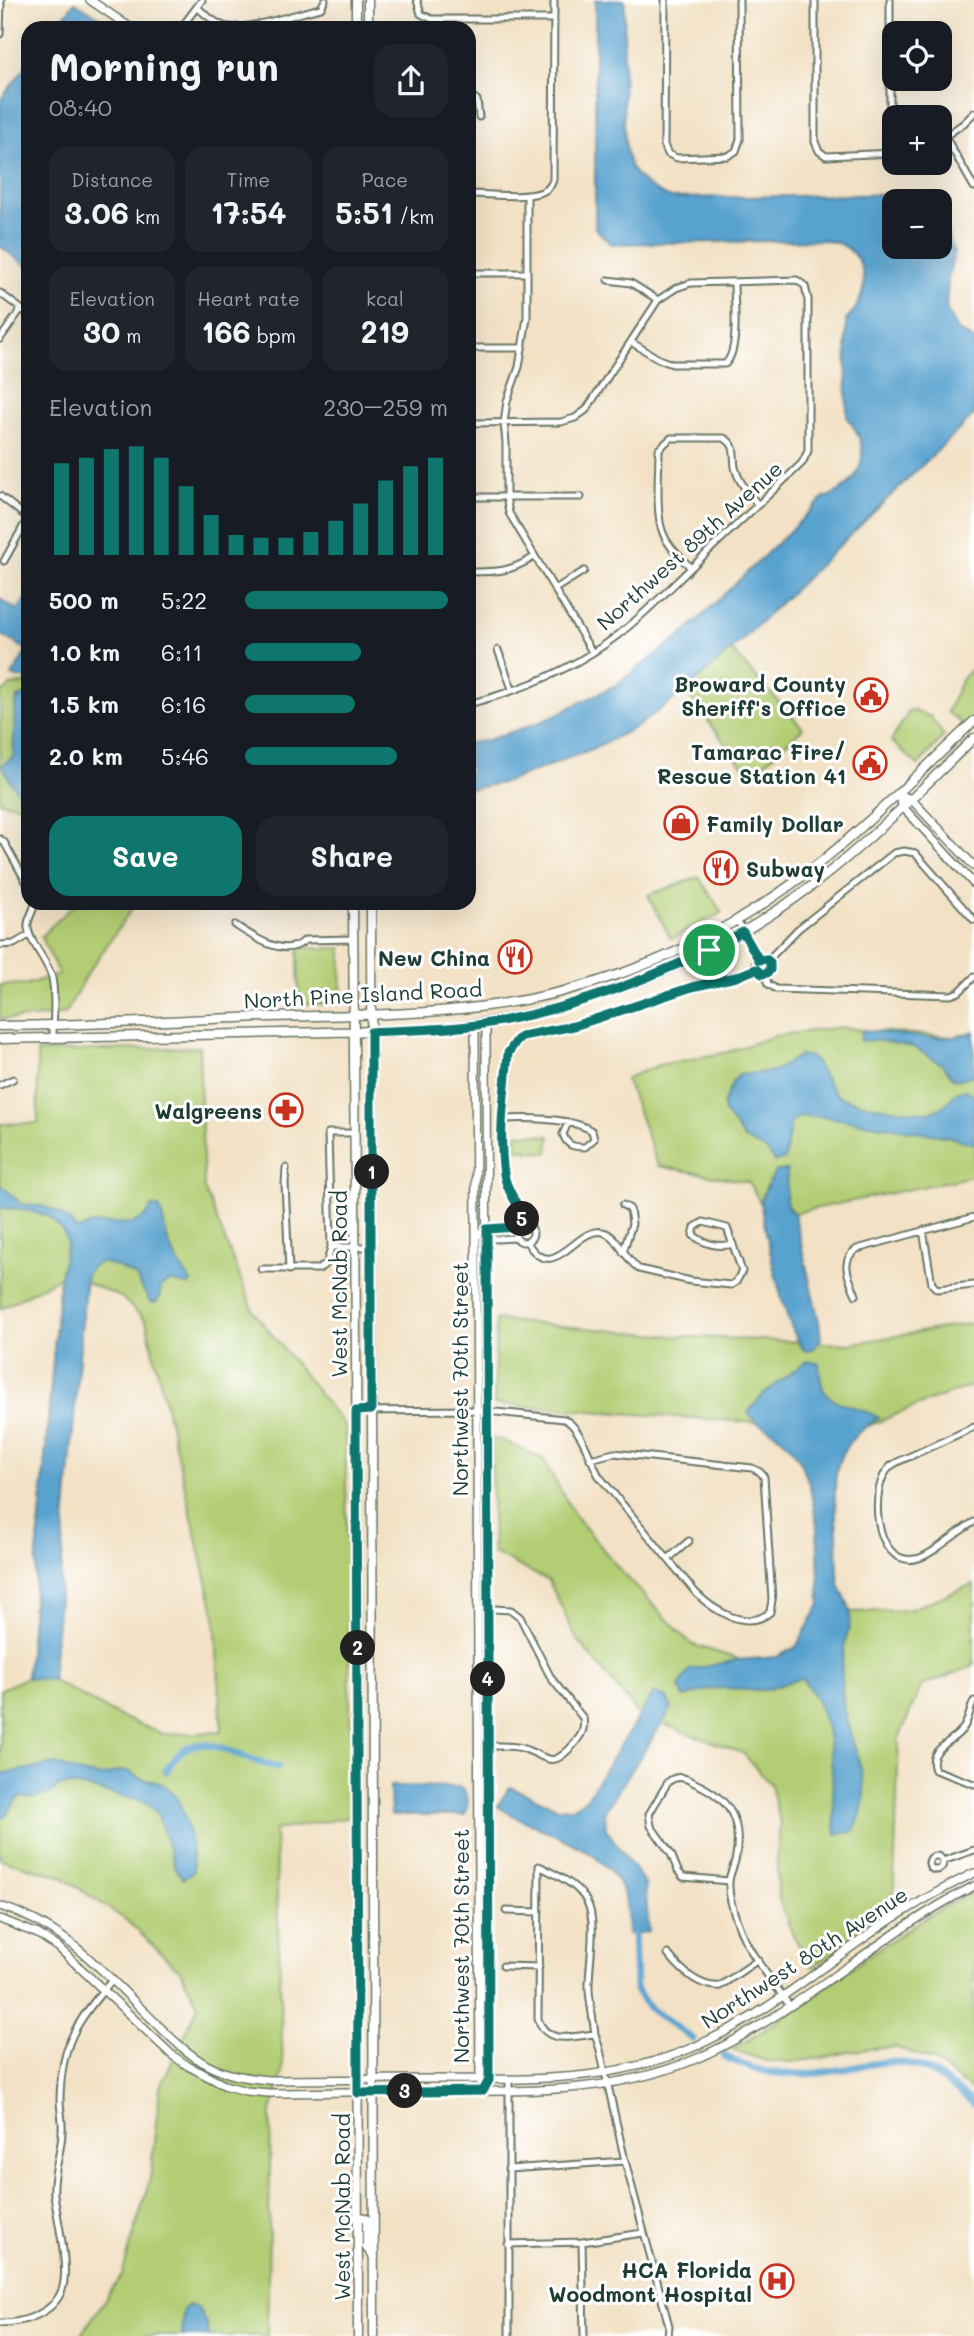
<!DOCTYPE html>
<html lang="en">
<head>
<meta charset="utf-8">
<style>
  :root { --surface:#171b24; --page:#20242c; --text:#f1f3f6; --muted:#9ea1a6; --accent:#0f766e }
  body { margin:0; font-family:Mali,sans-serif; background:var(--page); color:var(--text); height:100vh; display:flex; flex-direction:column; font-size:26px; white-space:nowrap }
  * { box-sizing:border-box; margin:0 }
  p { font-size:23px; color:var(--muted) }
  .icon { flex:none; width:38px; height:38px; fill:none; stroke:currentColor; stroke-width:2; stroke-linecap:round; stroke-linejoin:round }
  .map { position:relative; flex:1; overflow:hidden }
  .panel { position:absolute; left:21px; top:21px; width:455px; height:889px; display:flex; flex-direction:column; background:var(--surface); border-radius:21px; box-shadow:0 7px 28px #0002 }
  .panel>* { flex:none }
  .fabs { position:absolute; left:882px; top:21px; display:grid; gap:14px }
  .fabs a { display:grid; place-items:center; width:70px; height:70px; border-radius:14px; background:var(--surface); box-shadow:0 7px 28px #0002; font-size:35px }
  .pin { position:absolute; display:grid; place-items:center; width:60px; height:60px; color:#fff; margin:-30px; border:4px solid #fff; border-radius:50%; box-shadow:0 2px 7px #0007 }
  .km { position:absolute; width:35px; height:35px; margin:-18px; border-radius:50%; background:#222; color:#fff; font-size:19px; line-height:35px; text-align:center }
  .round { display:grid; place-items:center; flex:none; width:74px; height:74px; border-radius:21px; background:var(--page) }
  .head { display:flex; align-items:center; justify-content:space-between; height:119px; padding:0 28px }
  h1 { font-size:38px; font-weight:700; line-height:52px }
  .figures { display:grid; grid-template-columns:repeat(3,1fr); gap:10px; height:119px; padding:7px 28px }
  .figures div { display:grid; align-content:center; border-radius:18px; background:var(--page); text-align:center }
  .figures b { font-size:30px; font-weight:700 }
  .figures small { font-size:19px; font-weight:400 }
  .figures p { font-size:19px }
  .chart { height:196px; padding:14px 28px }
  .chart p { display:flex; justify-content:space-between }
  .chart svg { width:100%; height:126px; margin-top:7px; stroke:var(--accent); stroke-width:6 }
  .action { display:flex; gap:14px; margin-top:auto; padding:14px 28px }
  .action a { flex:1; height:80px; border-radius:21px; background:var(--accent); color:#fff; font-size:28px; font-weight:700; line-height:80px; text-align:center }
  .action a+a { background:var(--page); color:var(--text) }
  ul { padding:0 28px; list-style:none; font-size:23px }
  li { display:grid; grid-template-columns:112px 84px 1fr; align-items:center; height:52px }
  li i { height:18px; border-radius:9px; background:var(--accent) }
  .map>svg:first-child { display:block }
</style>
</head>
<body>
<div class="map">
<svg width="974" height="2336" viewBox="0 0 974 2336">
  <rect width="100%" height="100%" fill="#fff"/>
  <filter id="ink" filterUnits="userSpaceOnUse"><feTurbulence type="fractalNoise" baseFrequency=".0143" numOctaves="2"/><feDisplacementMap in="SourceGraphic" scale="14" xChannelSelector="R" yChannelSelector="G"/><feConvolveMatrix kernelMatrix="1 2 1 2 8 2 1 2 1" color-interpolation-filters="sRGB"/></filter>
  <filter id="wash" filterUnits="userSpaceOnUse"><feTurbulence type="fractalNoise" baseFrequency=".00686" numOctaves="4" result="noise"/><feDisplacementMap in="SourceGraphic" scale="28" xChannelSelector="R" yChannelSelector="G"/><feGaussianBlur stdDeviation="1.57" result="paint"/><feColorMatrix in="noise" values="0 0 0 0 0 0 0 0 0 0 0 0 0 0 0 0 0 1.4 0 .05"/><feComposite in="paint" operator="in"/></filter>
  <g filter="url(#wash)">
    <rect width="100%" height="100%" fill="#f2e1c4"/>
    <path fill="#b2cd73" stroke="#688554" stroke-width="2" fill-rule="evenodd" d="M731 650 803 728 750 776 685 691Z
      M974 666V718L965 726 947 712 963 677Z
      M28 683V807L0 802V695L10 686Z
      M910 710 930 716 944 736 918 765 891 741Z
      M699 877 722 913 671 939 648 895Z
      M76 903H136L85 977 66 1013 34 1018 0 1019V985L28 984 59 974 41 936Z
      M303 948H342L341 996 334 1004H304L299 1001 298 951Z
      M841 1027 862 1030 954 1037 974 1031V1176L794 1213 767 1186 760 1202 749 1182 658 1166 626 1078 659 1065 728 1052 774 1036Z
      M199 1047 204 1188 254 1312 345 1426 352 1817 275 1830 283 2071 271 2112 267 2336H80L122 2275 150 2179 160 2087 198 2006 181 1972 126 1920 60 1876 0 1859V1690L27 1677 60 1277 0 1309V1124L38 1123 37 1052ZM85 1282 121 1297 146 1321 215 1616 222 1732 163 1734 121 1717 52 1680Z
      M517 1133 550 1136 548 1153 516 1149Z
      M496 1320 673 1336 849 1344 974 1323V1385L926 1402 859 1430 494 1404Z
      M491 1439 502 1440 543 1459 574 1514 620 1570 691 1644 801 1679 851 1612 908 1610 974 1584V1666L921 1686 899 1738 893 1914 812 1967 792 1933 778 1897 777 1857 780 1823 771 1785 743 1753 640 1716 576 1638 549 1581 493 1553Z
      M974 1891V2092L932 2060 895 2047 858 2050 821 2058 791 2062H770L732 2050C815 2001 887 1933 974 1891Z"/>
    <path fill="#58a2cf" stroke="#3c7082" stroke-width="2" d="M595 0H625C625 32 618 148 632 169 642 184 654 191 671 198L912 194 925 201H894V247H940V217L942 219 954 252 948 279 946 308 957 330 974 340V415L740 642 682 693 637 727 592 749 507 782 469 789V743L488 740 543 721 616 685 683 634 824 498C862 486 875 449 847 418L846 319C870 299 871 259 840 244 835 242 829 241 824 240L611 244 595 228Z
      M75 2 111 24 108 28H55Z
      M28 64V143L25 164 28 186V267L0 246V100Z
      M28 594V679H27L12 676 27 650 0 634V599L18 610Z
      M24 695H28V807C22 797 4 773 2 765L13 757 15 706 17 698Z
      M862 1030 928 1038 954 1037 974 1032V1075L957 1080 952 1077 942 1064 913 1047 874 1040 860 1041Z
      M800 1055 811 1057C821 1068 826 1083 836 1094 846 1103 919 1115 933 1111 945 1108 950 1098 958 1091L966 1090 974 1095V1144L950 1137 827 1117 799 1116 790 1124 785 1159 775 1162 766 1150 744 1139 725 1113 723 1104 733 1081 739 1075 775 1071Z
      M776 1171H787L786 1201 788 1209 794 1213 819 1322 821 1339 814 1348 805 1351C783 1327 767 1236 760 1202L767 1186Z
      M0 1184 21 1204C35 1204 55 1208 66 1218 71 1222 73 1226 78 1230L92 1224 134 1223 146 1216 151 1207H159C164 1218 164 1229 168 1241 172 1255 182 1269 191 1281L189 1285C177 1285 171 1277 161 1287L159 1299 156 1303 150 1302 136 1277 118 1267 101 1262 94 1265 86 1273 52 1680 27 1678 60 1276 67 1243 64 1233 49 1216 21 1209 0 1208Z
      M806 1361 819 1363C820 1371 820 1384 824 1391 832 1405 864 1407 879 1418 827 1449 834 1479 837 1534 838 1551 836 1571 840 1587 843 1595 850 1604 850 1612 852 1623 845 1638 844 1649 841 1667 841 1690 844 1708 852 1754 879 1785 853 1832L836 1834C829 1781 840 1723 802 1679 785 1681 777 1688 763 1690 750 1692 737 1688 723 1688 710 1688 697 1693 684 1697L679 1687 689 1670 737 1660 777 1657 796 1647 820 1604 817 1525 810 1486 802 1464 792 1448 777 1434 756 1422 748 1412 763 1395Z
      M654 1693 666 1697 672 1708 605 1811 606 1829 645 1884 649 1932 628 1934C627 1922 628 1907 624 1896 609 1844 536 1833 497 1806L510 1787 558 1808H571L586 1799Z
      M56 1764C71 1770 87 1776 103 1776 112 1775 119 1768 130 1772 133 1773 135 1777 139 1778 148 1781 156 1780 165 1786 186 1799 193 1848 193 1872L183 1879 175 1868 158 1815 149 1804 135 1799 72 1785 59 1786 51 1793 34 1798 20 1796 5 1816 0 1819V1774Z
      M390 1786 461 1787C471 1795 468 1805 465 1815H391Z
      M189 2305 198 2308 207 2326 208 2336H182L183 2310Z"/>
    <g fill="none" stroke-linecap="round" stroke-linejoin="round">
      <path stroke="#58a2cf" stroke-width="7" d="M166 1771C186 1735 209 1741 241 1756 253 1761 265 1764 278 1767
        M634 1927 636 1990 650 2009 693 2039
        M724 2056C764 2078 801 2077 845 2069 865 2065 885 2060 905 2063 932 2067 953 2088 974 2104"/>
    </g>
  </g>
  <g filter="url(#ink)">
    <g fill="none" stroke-linecap="round" stroke-linejoin="round">
      <defs>
        <path id="minor" d="M417 0 421 14 432 19H554
          M665 0 664 145 668 154 677 158 728 156 736 151 740 139 739 0
          M815 0V142L819 151 826 156 894 153
          M197 7C205 14 213 22 224 26 244 32 298 13 321 8L325 0
          M181 28 202 0
          M0 34 1 0
          M469 94 477 100 479 117
          M946 138 974 187
          M940 140 964 123 974 113
          M890 153V0
          M469 194C490 194 523 199 542 192 548 190 551 186 553 180L554 0
          M527 195V318L519 367 507 401 504 423 506 443V497L509 513 592 652
          M469 273H527
          M0 293 28 314
          M0 339 21 309
          M631 342 659 359 672 364H725C740 351 734 304 734 284
          M469 348H522
          M469 423 561 422 575 418 586 410 658 300
          M0 496 28 518
          M469 497H581
          M4 561 28 518
          M691 568C681 557 668 547 663 533 655 514 659 471 659 449L671 438H724C737 445 733 454 735 467 738 482 749 493 758 505
          M469 572C497 572 510 572 534 557
          M555 589 584 571
          M498 650 512 689
          M469 704C522 690 575 668 618 635 645 614 668 590 693 566 729 531 766 498 802 463L808 451V299L805 286 797 280 691 283 676 288 658 300 631 283 608 280
          M0 839 4 842 28 885
          M35 903C34 910 29 916 28 924 26 939 48 960 52 978 56 998 53 1018 53 1038
          M737 920 759 960
          M235 925C252 936 286 960 305 940L353 939
          M0 945 14 944 29 935
          M755 966a8 8 0 1 1 16 0a8 8 0 1 1-16 0Z
          M768 960 798 929 894 853 904 851 915 853 974 920
          M765 974 768 984 776 989 951 995 959 992 974 977
          M0 1085 13 1079
          M503 1119C527 1118 573 1118 592 1131L594 1139 585 1147C573 1147 567 1146 563 1134L568 1123
          M286 1168 285 1183 289 1270
          M623 1205 630 1209 632 1224 623 1252
          M515 1233a9 9 0 1 1 18 0a9 9 0 1 1-18 0Z
          M522 1224C522 1202 507 1195 504 1174 498 1134 505 1092 508 1053L517 1040 522 1036 574 1026 692 987 736 977 756 969
          M923 1230 932 1284 937 1289 974 1285
          M476 1234 487 1229 517 1227
          M476 1234 496 1239 516 1238
          M527 1242C554 1288 578 1221 606 1233 618 1238 627 1261 639 1269L691 1281 731 1285 736 1282 742 1271 727 1228 703 1222 695 1227 693 1235C704 1244 719 1248 733 1244
          M331 1247H372
          M261 1269H319L327 1263 331 1247 328 1133H353
          M856 1295C849 1279 839 1260 857 1249L974 1217
          M356 1411 477 1410 564 1419C581 1427 590 1460 599 1476L696 1593C713 1610 747 1632 770 1612L772 1600 764 1477 760 1472 752 1468 614 1453 590 1459
          M974 1427C954 1436 935 1445 915 1454 907 1458 897 1461 891 1466 868 1485 873 1566 915 1559 931 1557 957 1531 974 1522
          M668 1559 689 1541
          M477 1608 511 1610 520 1617 551 1678 583 1718C585 1729 582 1734 575 1743 551 1770 550 1758 522 1748 511 1745 500 1746 489 1746
          M974 1701C970 1709 969 1719 964 1727 954 1743 926 1748 935 1770L974 1784
          M929 1863a7 7 0 1 1 14 0a7 7 0 1 1-14 0Z
          M943 1861 974 1850
          M729 1881 683 1877 678 1871 671 1854 651 1826 649 1814 668 1782C678 1774 686 1778 697 1784 729 1799 742 1819 736 1856 735 1865 729 1874 729 1882 728 1896 733 1911 738 1924 747 1952 773 1981 789 2005
          M506 1911 539 1912
          M668 1954C680 1969 699 1988 720 1986L758 1960
          M503 1966 539 1967
          M595 2034C593 2019 590 2004 589 1990 588 1966 598 1922 587 1902 578 1884 556 1875 539 1866L538 2019C547 2046 573 2036 595 2034L600 2050 625 2161 669 2326 668 2336
          M509 2079V2336
          M508 2169 625 2161
          M582 2242 584 2336
          M508 2244 582 2242 643 2233
          M0 2323C23 2323 53 2314 62 2290 70 2268 57 2219 54 2194 52 2173 62 2152 62 2131 63 2120 60 2110 60 2099 61 2042 77 2022 112 1980"/>
        <path id="tertiary" d="M90 0 131 28
          M898 794 903 807 974 884
          M898 794 911 799 974 866
          M475 1025 480 2084
          M0 1906C67 1927 104 1973 153 2020 170 2037 186 2053 207 2065 226 2075 247 2078 269 2080 322 2080 375 2079 428 2079 527 2079 618 2085 709 2040 776 2008 833 1957 895 1917 921 1901 947 1886 974 1873
          M0 1919 38 1934 58 1947 172 2055 188 2066 224 2085 246 2091 269 2093C320 2093 371 2091 423 2091 520 2091 619 2096 709 2053 804 2008 881 1933 974 1886
          M483 2091 489 2080 486 1023"/>
        <path id="secondary" d="M356 0V28
          M368 0V28
          M353 903 358 1647 357 1761 358 2336
          M371 903 374 2336
          M0 1026C89 1025 178 1020 267 1017 340 1015 414 1016 486 1006 575 995 671 961 747 914 833 862 902 789 974 721
          M0 1039 424 1030C562 1018 697 972 809 888 868 843 921 790 974 738
          M358 2217 365 2218 367 2220V2248L374 2257"/>
      </defs>
      <use href="#minor" stroke="#697666" stroke-width="9"/>
      <use href="#tertiary" stroke="#697666" stroke-width="10"/>
      <use href="#secondary" stroke="#697666" stroke-width="11"/>
      <use href="#minor" stroke="#fff" stroke-width="5"/>
      <use href="#tertiary" stroke="#fff" stroke-width="7"/>
      <use href="#secondary" stroke="#fff" stroke-width="8"/>
    </g>
  </g>
  <g fill="none" stroke-linecap="round" stroke-linejoin="round" filter="url(#ink)">
    <defs>
      <path id="route" d="M743 932 759 960 766 959 770 962V970L767 973 762 974 756 969 736 977 692 987 574 1026 522 1036 517 1040 508 1053C505 1092 498 1134 504 1174 507 1195 521 1202 522 1224L517 1227 487 1229 489 2080 483 2091 358 2093 356 1411 371 1410V1032C406 1030 442 1030 477 1025 572 1011 659 977 743 932Z"/>
    </defs>
    <use href="#route" stroke="#fff" stroke-width="14"/>
    <use href="#route" stroke="#0f766e" stroke-width="9"/>
  </g>
  <defs>
    <symbol id="civic-ring" viewBox="-11 -11 22 22"><circle r="9.5" fill="#fff" stroke="#c8321e" stroke-width="1.5"/><path d="M-.6-6.5H3V-4.5H.6V-3L4-1V1h2V6H-6V1h2V-1L-.6-3ZM-1.2 2.5V6h2.4V2.5Z" fill="#c8321e"/></symbol>
    <symbol id="shop-ring" viewBox="-11 -11 22 22"><circle r="9.5" fill="#fff" stroke="#c8321e" stroke-width="1.5"/><path d="M-5-2.5h2.3a2.7 3.5 0 0 1 5.4 0H5L5.5 6h-11ZM-1.5-2.5h3a1.5 2.3 0 0 0-3 0Z" fill="#c8321e"/></symbol>
    <symbol id="restaurant-ring" viewBox="-11 -11 22 22"><circle r="9.5" fill="#fff" stroke="#c8321e" stroke-width="1.5"/><path d="M-5-6h1v4h1v-4h1v4h1v-4h1v5L-1.5 .5V6h-2V.5L-5-1ZM5-6V6H3V1.5H1.5Q1.5-4 5-6Z" fill="#c8321e"/></symbol>
    <symbol id="pharmacy-ring" viewBox="-11 -11 22 22"><circle r="9.5" fill="#fff" stroke="#c8321e" stroke-width="1.5"/><path d="M-2-6h4v4h4v4h-4v4h-4v-4h-4v-4h4Z" fill="#c8321e"/></symbol>
    <symbol id="hospital-ring" viewBox="-11 -11 22 22"><circle r="9.5" fill="#fff" stroke="#c8321e" stroke-width="1.5"/><path d="M-5-5h3v3.5h4V-5h3V5h-3V1.5h-4V5h-3Z" fill="#c8321e"/></symbol>
  </defs>
  <g fill-rule="evenodd">
    <use href="#civic-ring" x="852" y="676" width="38" height="38"/>
    <use href="#civic-ring" x="851" y="744" width="38" height="38"/>
    <use href="#shop-ring" x="662" y="804" width="38" height="38"/>
    <use href="#restaurant-ring" x="702" y="849" width="38" height="38"/>
    <use href="#restaurant-ring" x="496" y="938" width="38" height="38"/>
    <use href="#pharmacy-ring" x="267" y="1091" width="38" height="38"/>
    <use href="#hospital-ring" x="758" y="2262" width="38" height="38"/>
  </g>
  <g text-anchor="middle" dominant-baseline="central" stroke-width="6" stroke-linejoin="round" paint-order="stroke">
    <g font-size="21" fill="#1f3d34" stroke="#fff">
      <text transform="translate(689 545) rotate(-42)">Northwest 89th Avenue</text>
      <text transform="translate(363 994) rotate(-3)">North Pine Island Road</text>
      <text transform="translate(338 1284) rotate(-90)">West McNab Road</text>
      <text transform="translate(459 1379) rotate(-90)">Northwest 70th Street</text>
      <text transform="translate(460 1946) rotate(-90)">Northwest 70th Street</text>
      <text transform="translate(804 1957) rotate(-33)">Northwest 80th Avenue</text>
      <text transform="translate(341 2207) rotate(-90)">West McNab Road</text>
    </g>
    <g font-size="21" font-weight="bold" fill="#1f3d34" stroke="#fff" text-anchor="end">
      <text x="846" y="683">Broward County<tspan x="846" dy="24">Sheriff's Office</tspan></text>
      <text x="846" y="751">Tamarac Fire/<tspan x="846" dy="24">Rescue Station 41</tspan></text>
      <text x="706" y="823" text-anchor="start">Family Dollar</text>
      <text x="746" y="868" text-anchor="start">Subway</text>
      <text x="490" y="957">New China</text>
      <text x="262" y="1110">Walgreens</text>
      <text x="752" y="2269">HCA Florida<tspan x="752" dy="24">Woodmont Hospital</tspan></text>
    </g>
  </g>
</svg>
<div class="fabs">
<a><svg class="icon" aria-label="locate" viewBox="0 0 24 24"><circle cx="12" cy="12" r="6"/><path d="M12 2v4M12 18v4M2 12h4M18 12h4"/></svg></a>
<a>+</a>
<a>−</a>
</div>
<div class="pin" style="left:709px;top:950px;background:#1e9e55"><svg class="icon" aria-label="arrive" viewBox="0 0 24 24"><path d="M6 21V4h12l-3 4 3 4H6"/></svg></div>
<b class="km" style="left:372px;top:1172px">1</b>
<b class="km" style="left:358px;top:1648px">2</b>
<b class="km" style="left:405px;top:2091px">3</b>
<b class="km" style="left:488px;top:1679px">4</b>
<b class="km" style="left:522px;top:1219px">5</b>
<section class="panel">
<div class="head"><div><h1>Morning run</h1><p>08:40</p></div><a class="round"><svg class="icon" aria-label="share" viewBox="0 0 24 24"><path d="M12 15V3M7 8l5-5 5 5M5 13v7h14v-7"/></svg></a></div>
<div class="figures">
<div><p>Distance</p><b>3.06<small> km</small></b></div>
<div><p>Time</p><b>17:54</b></div>
<div><p>Pace</p><b>5:51<small> /km</small></b></div>
</div>
<div class="figures">
<div><p>Elevation</p><b>30<small> m</small></b></div>
<div><p>Heart rate</p><b>166<small> bpm</small></b></div>
<div><p>kcal</p><b>219</b></div>
</div>
<div class="chart"><p><span>Elevation</span>230–259 m</p>
<svg viewBox="0 0 160 44" preserveAspectRatio="none"><path d="M5 44V12M15 44V10M25 44V7M35 44V6M45 44V10M55 44V20M65 44V30M75 44V37M85 44V38M95 44V38M105 44V36M115 44V32M125 44V26M135 44V18M145 44V13M155 44V10"/></svg>
</div>
<ul>
<li><b>500 m</b>5:22<i style="width:100%"></i></li>
<li><b>1.0 km</b>6:11<i style="width:57%"></i></li>
<li><b>1.5 km</b>6:16<i style="width:54%"></i></li>
<li><b>2.0 km</b>5:46<i style="width:75%"></i></li>
</ul>
<div class="action"><a>Save</a><a>Share</a></div>
</section>
</div>
</body>
</html>
